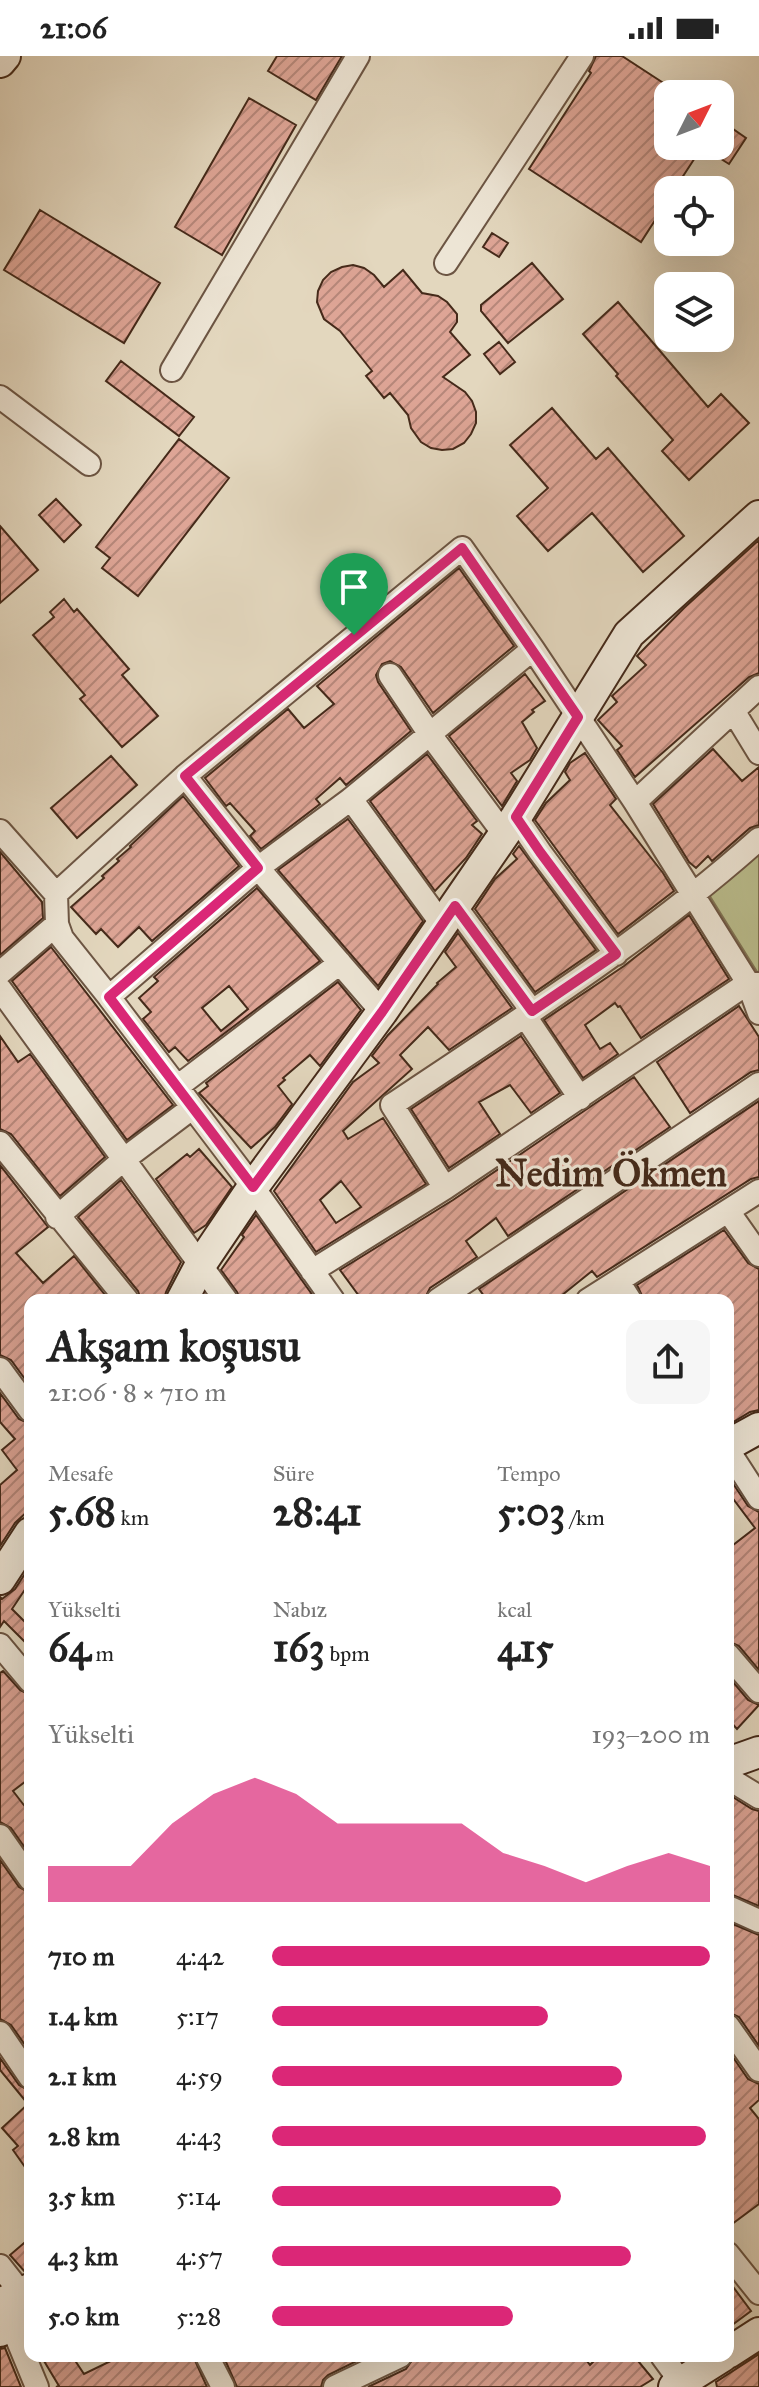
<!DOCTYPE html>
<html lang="tr">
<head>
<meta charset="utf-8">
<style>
  :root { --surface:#fff; --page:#f6f6f6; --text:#222; --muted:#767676; --accent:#db2777 }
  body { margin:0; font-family:"IM FELL Great Primer",serif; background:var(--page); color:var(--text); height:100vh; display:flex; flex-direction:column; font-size:30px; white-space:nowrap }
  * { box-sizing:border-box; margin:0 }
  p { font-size:26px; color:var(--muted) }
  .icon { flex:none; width:44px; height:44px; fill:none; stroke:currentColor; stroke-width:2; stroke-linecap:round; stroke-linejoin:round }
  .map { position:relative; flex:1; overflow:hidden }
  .details { position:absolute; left:24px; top:1238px; width:710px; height:1068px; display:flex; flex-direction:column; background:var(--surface); border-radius:16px; box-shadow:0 8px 32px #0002 }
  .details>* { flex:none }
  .needle { width:52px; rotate:48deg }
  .fabs { position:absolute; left:654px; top:24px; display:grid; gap:16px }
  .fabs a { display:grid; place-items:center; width:80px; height:80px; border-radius:16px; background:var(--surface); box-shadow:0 8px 32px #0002; font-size:40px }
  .pin { position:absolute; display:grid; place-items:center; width:68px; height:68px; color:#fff; margin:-82px -34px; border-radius:50% 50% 50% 0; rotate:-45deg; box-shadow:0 0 8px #0007 }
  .pin .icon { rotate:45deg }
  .round { display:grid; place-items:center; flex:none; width:84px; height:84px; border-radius:16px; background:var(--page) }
  .summary { display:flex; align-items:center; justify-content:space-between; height:136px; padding:0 24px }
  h1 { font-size:44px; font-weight:700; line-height:60px }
  .stats { display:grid; grid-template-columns:repeat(3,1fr); gap:12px; height:136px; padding:8px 24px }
  .stats div { display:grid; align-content:center }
  .stats b { font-size:40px; font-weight:700 }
  .stats small { font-size:22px; font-weight:400 }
  .stats p { font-size:22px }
  .chart { height:224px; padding:16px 24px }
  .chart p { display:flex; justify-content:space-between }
  .chart svg { width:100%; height:144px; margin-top:8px; fill:var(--accent); opacity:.7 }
  ul { padding:0 24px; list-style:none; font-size:26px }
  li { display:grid; grid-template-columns:128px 96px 1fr; align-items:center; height:60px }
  li i { height:20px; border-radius:10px; background:var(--accent) }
  .status { display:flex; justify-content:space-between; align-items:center; height:56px; padding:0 40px; background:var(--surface); direction:ltr }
  .status svg { height:22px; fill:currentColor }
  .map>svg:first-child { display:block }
</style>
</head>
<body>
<div class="status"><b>21:06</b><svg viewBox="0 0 49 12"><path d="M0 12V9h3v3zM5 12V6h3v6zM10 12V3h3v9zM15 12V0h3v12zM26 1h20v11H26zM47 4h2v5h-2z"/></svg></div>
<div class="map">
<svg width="759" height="2331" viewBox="0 0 759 2331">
  <defs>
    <pattern id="building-hatch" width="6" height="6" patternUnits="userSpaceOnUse" patternTransform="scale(2)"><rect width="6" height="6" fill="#dea596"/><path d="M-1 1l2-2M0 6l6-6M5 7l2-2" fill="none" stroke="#b6877a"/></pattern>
  </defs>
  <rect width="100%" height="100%" fill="#e3d7be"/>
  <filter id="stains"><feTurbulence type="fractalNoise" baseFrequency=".0025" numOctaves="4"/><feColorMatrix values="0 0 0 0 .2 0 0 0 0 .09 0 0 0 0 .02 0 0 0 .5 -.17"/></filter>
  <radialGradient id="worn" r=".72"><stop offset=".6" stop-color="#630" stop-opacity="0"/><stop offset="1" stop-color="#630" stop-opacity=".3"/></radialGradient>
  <path fill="#babd8d" stroke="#807454" stroke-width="2" d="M759 791V919L706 834Z"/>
  <path fill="url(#building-hatch)" stroke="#452a1a" stroke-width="2" fill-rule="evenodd" d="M277 0H342L316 44 268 15Z
    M596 0H622L668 30V90H720V64L746 82 729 108 702 91 674 134H668V144L641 186 529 113 591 17 589 15Z
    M249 42 296 69 222 199 175 171Z
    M40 154 160 227 124 287 4 214Z
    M492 177 508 187 499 201 483 191Z
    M532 207 563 243 508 287 481 255V249Z
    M353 209 364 212 374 219 384 231 403 214 422 237 438 240 447 246 457 258V266L450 276 470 299 443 321 465 336 472 345 476 356V367L471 378 464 387 453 393 442 394 431 392 421 386 411 372 408 359 390 337 384 342 366 320 372 315 340 275 324 263 317 246 318 235 323 224 331 216 342 211Z
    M618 246 708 351 721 338 749 367 689 424 662 395 673 384 616 320 618 318 583 278Z
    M499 286 515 306 500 318 484 298Z
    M121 305 194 361 179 380 106 325Z
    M552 352 596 403 608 392 684 480 643 516 592 457 548 495 517 460 548 432 510 389Z
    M179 383 229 422 138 540 102 512 110 502 96 491Z
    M56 443 81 469 64 486 39 459Z
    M0 470 38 514 0 547Z
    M759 484V617L749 621 635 721 617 694 622 690 598 664 617 646 612 640 646 609 637 600 684 552Z
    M459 512 514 590 433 657 401 611 390 605 382 608 376 619 378 626 411 675 346 729 340 722 316 743 320 748 261 793 250 780 255 775 230 747 226 750 205 722 288 653 304 672 334 648 317 630Z
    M64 543 74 556 77 553 129 613 122 619 158 660 122 691 80 643 85 639 33 579 54 561 50 556Z
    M525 618 545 645 532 654 534 656 522 666 537 692 530 704 511 717 517 725 502 750 449 680Z
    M713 693 742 725 759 711V769L750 772 712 805 708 800 696 812 689 806 653 748Z
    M585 697 616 743 610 749 663 817 674 835 618 878 535 764 546 747 570 724 565 716 570 707Z
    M427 698 477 765 472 769 482 778 466 802 435 835 370 745Z
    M111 700 137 729 77 782 51 752Z
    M183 740 239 810 152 885 139 871 118 891 101 873 96 878 71 851 104 822 102 820 119 805 117 803 131 791 130 790Z
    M348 763 423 865 378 930 278 814Z
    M519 790 596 894 535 936 475 853 495 823 517 803 513 798Z
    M0 796 42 846 43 862 0 899Z
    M257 832 320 905 188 1005 175 991 169 996 143 963 151 956 139 942 158 925 154 921ZM229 930 248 953 221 975 202 952Z
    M689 859 729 923 641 982 620 950 618 951 615 947 585 969 600 993 610 987 618 998 583 1022 544 964 624 910Z
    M458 877 512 952 449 994 428 971 400 999 412 1013 343 1075 348 1083 383 1062 426 1128 316 1196 274 1135 353 1026 379 1007 372 1000 388 979 438 928 437 927 456 911 445 896ZM341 1125 361 1151 336 1167 320 1144Z
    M51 891 173 1049 127 1084 12 925Z
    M338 926 361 954 320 1010 310 999 283 1022 285 1024 278 1030 292 1048 275 1071 251 1092 199 1037 208 1030 206 1027Z
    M739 950 759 981V1014L751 1016 690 1057 657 1006Z
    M0 980 18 1006 30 998 105 1101 60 1140 11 1078 0 1073Z
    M521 980 560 1037 531 1057 510 1029 479 1046 500 1078 449 1112 411 1053Z
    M634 1021 670 1071 508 1180 496 1162 466 1185 477 1201 430 1232 424 1244H362L340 1214 453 1144Z
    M759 1045V1121L751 1123 597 1221 592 1215 556 1244H487L479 1233Z
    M199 1093 232 1131 206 1169 194 1177 156 1123 187 1098 190 1101Z
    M0 1109 48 1171 16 1197 43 1227 74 1200 109 1244H30V1330L11 1304 0 1299Z
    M121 1124 181 1206 166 1236 164 1244H141L138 1235 78 1161Z
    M256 1159 301 1223 316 1244H240L237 1236 221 1214 244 1181 242 1179Z
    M724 1174 748 1207 759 1213V1354L750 1356 730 1368 728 1244H644L637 1229Z
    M0 1337 19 1363 30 1368V1453L15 1467 0 1490V1429L17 1414 2 1394 15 1383 0 1366Z
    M728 1420 748 1450 759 1456V1614L739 1590 728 1585V1493L755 1472 728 1436Z
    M30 1510V1526L12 1553 30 1571V1591L4 1565 0 1571V1541L2 1543 15 1533Z
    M3 1615 20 1634 30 1639V1722L13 1735 30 1757V1799L11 1772 0 1766V1617Z
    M728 1620 748 1644 759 1649 737 1673 728 1663Z
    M728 1738 752 1753 759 1755V1850L728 1837Z
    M0 1804 19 1831 30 1837V1996L11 1969 0 1963Z
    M728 1866 759 1879V1990L739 1961 728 1956Z
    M728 1994 748 2023 759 2028V2044L750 2052 759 2063V2148L728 2171Z
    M0 2002 19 2029 30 2035V2118L13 2094 18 2090 2 2072 28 2048 0 2014Z
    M30 2182V2215L25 2216 10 2199Z
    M728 2224 751 2255 728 2272Z
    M5 2292 21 2331H0V2293Z
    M759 2298V2331H717L716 2326Z
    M41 2300H72L84 2318 121 2300H193L207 2331H56L59 2330Z
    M235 2300H367L328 2319 323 2324 321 2331H237L226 2306Z
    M415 2300H583L590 2309 599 2300H634L653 2323 640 2331H368L406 2313Z"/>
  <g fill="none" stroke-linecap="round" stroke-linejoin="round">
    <defs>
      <path id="street" d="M446 207 582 0
        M172 314 358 0
        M0 341 89 408
        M390 619 429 677 504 778
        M734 656 759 697
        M185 720 258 812 382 956
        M351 743 442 868
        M635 746 759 631
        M516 761 540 796 616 898
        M0 775 56 838 57 868 62 882 109 941 253 1131 333 1244
        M56 838 185 720 462 492 533 593 635 746 748 927 759 957
        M455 850 532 955
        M0 917 57 868
        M0 933 226 1244
        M109 941 258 812 351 743 533 593
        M525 960 580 1042
        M177 1031 340 907
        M0 1087 127 1244
        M445 1132 392 1049C517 965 646 884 759 783
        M728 1155 759 1199
        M57 1161 123 1104 192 1052
        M312 1215 445 1132 748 927 759 928
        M618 1225 630 1244
        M438 1244 759 1028
        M588 1244 759 1135
        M0 1313 30 1354
        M728 1394 759 1442
        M0 1589 30 1625
        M728 1599 759 1635
        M728 1722 759 1741
        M0 1780 30 1823
        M728 1851 759 1865
        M728 1970 759 2014
        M0 1977 30 2021
        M728 2198 759 2237
        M0 2210 29 2247
        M6 2256 37 2331
        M207 2300 223 2331
        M662 2300 681 2326
        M335 2331 400 2300"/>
      <path id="secondary" d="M0 6 5 0
        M182 1244 201 1208 253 1131 382 956 516 761 629 578 759 460
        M728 1389 759 1372
        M0 1523 30 1477
        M728 1707 759 1696
        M0 2248 30 2233
        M0 2275 30 2259
        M728 2297 759 2277
        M674 2331 723 2300"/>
    </defs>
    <use href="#street" stroke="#6c5543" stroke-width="26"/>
    <use href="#secondary" stroke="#452a1a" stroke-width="34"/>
    <use href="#street" stroke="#ede5d5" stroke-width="22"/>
    <use href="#secondary" stroke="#ede5d5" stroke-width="30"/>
  </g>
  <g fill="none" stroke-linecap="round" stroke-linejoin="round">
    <defs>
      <path id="route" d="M462 492 578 661 516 761 540 796 616 898 532 955 455 850 382 956 253 1131 109 941 258 812 185 720Z"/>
    </defs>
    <use href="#route" stroke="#fff" stroke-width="16"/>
    <use href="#route" stroke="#db2777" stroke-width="10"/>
  </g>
  <g text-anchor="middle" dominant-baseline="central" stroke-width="6" stroke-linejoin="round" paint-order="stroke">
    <g font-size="38" font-weight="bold" fill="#452a1a" stroke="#ede5d5">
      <text x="611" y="1117">Nedim Ökmen</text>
    </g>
  </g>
  <rect width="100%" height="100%" filter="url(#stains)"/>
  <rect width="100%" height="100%" fill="url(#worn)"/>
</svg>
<div class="fabs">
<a><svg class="needle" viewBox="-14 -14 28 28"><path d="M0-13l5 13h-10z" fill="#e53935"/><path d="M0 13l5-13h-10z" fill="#767676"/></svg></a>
<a><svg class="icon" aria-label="locate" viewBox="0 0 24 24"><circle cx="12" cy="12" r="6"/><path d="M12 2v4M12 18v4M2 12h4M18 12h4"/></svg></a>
<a><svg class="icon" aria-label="layers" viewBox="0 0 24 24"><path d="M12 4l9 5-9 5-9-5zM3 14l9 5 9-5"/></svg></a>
</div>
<div class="pin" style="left:354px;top:579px;background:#1e9e55"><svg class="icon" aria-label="arrive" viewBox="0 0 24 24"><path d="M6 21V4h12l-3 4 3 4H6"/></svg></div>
<section class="details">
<div class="summary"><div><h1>Akşam koşusu</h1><p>21:06 · 8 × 710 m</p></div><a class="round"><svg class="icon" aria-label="share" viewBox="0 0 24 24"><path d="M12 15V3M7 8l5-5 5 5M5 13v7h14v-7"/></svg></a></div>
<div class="stats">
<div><p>Mesafe</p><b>5.68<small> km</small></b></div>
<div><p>Süre</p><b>28:41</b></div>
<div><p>Tempo</p><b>5:03<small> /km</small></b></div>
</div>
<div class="stats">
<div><p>Yükselti</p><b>64<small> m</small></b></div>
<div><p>Nabız</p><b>163<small> bpm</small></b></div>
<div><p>kcal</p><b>415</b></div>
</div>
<div class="chart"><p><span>Yükselti</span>193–200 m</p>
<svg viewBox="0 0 160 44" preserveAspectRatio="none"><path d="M0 44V33L10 33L20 33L30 20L40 11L50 6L60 11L70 20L80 20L90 20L100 20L110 29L120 33L130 38L140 33L150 29L160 33V44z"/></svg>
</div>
<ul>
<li><b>710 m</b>4:42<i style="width:100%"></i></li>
<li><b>1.4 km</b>5:17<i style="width:63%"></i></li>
<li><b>2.1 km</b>4:59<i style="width:80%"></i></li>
<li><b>2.8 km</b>4:43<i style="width:99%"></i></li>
<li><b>3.5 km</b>5:14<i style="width:66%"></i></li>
<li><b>4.3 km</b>4:57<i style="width:82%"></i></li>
<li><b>5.0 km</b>5:28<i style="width:55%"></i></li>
</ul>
</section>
</div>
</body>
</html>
